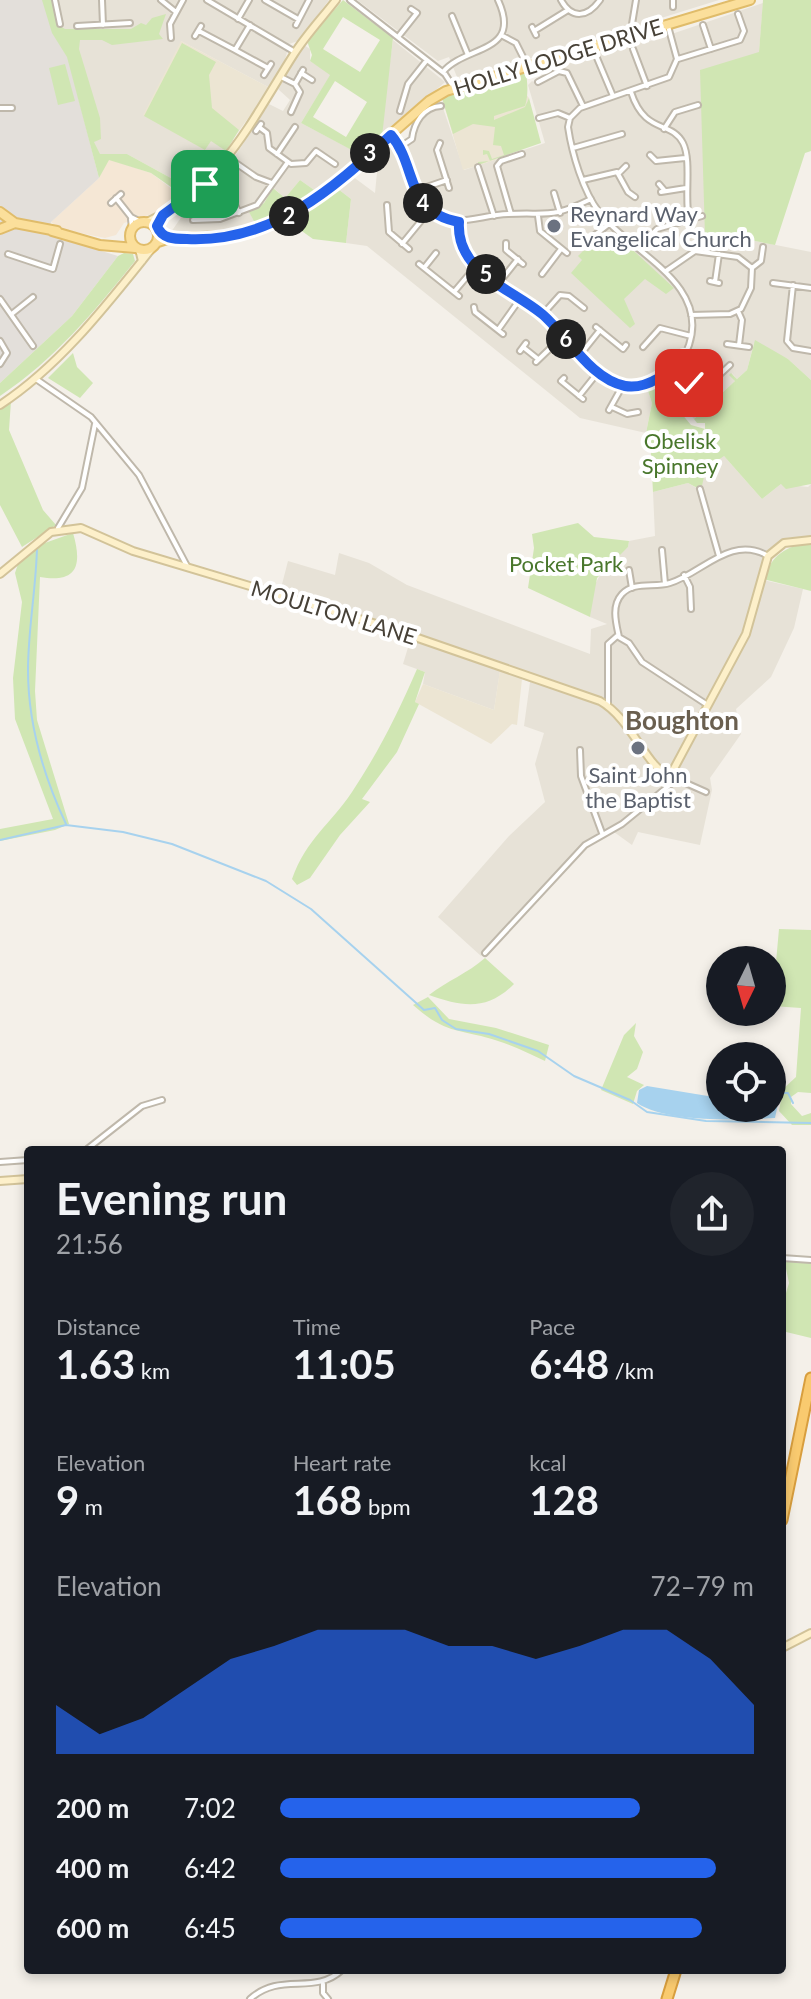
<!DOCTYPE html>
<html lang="en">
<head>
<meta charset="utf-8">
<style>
  :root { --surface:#171b24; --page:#20242c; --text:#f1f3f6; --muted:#9ea1a6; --accent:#2563eb }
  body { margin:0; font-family:Lato,sans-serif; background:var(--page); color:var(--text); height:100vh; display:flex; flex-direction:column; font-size:30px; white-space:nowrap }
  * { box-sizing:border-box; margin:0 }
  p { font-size:26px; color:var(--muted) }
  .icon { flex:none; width:44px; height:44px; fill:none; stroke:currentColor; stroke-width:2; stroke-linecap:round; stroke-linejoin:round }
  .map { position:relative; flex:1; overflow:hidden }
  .drawer { position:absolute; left:24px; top:1146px; width:762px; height:828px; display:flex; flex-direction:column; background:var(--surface); border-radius:8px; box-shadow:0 4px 12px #0003 }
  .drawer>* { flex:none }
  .needle { width:52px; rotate:185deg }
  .controls { position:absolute; left:706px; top:946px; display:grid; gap:16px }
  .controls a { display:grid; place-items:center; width:80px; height:80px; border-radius:50%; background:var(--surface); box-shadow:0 4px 12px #0003; font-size:40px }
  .pin { position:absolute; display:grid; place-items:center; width:68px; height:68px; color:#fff; margin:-34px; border-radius:16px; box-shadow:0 4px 12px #0006 }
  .km { position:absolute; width:40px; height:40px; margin:-20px; border-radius:50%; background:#222; color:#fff; font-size:22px; line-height:40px; text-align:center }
  .round { display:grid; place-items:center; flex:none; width:84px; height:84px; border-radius:42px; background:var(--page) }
  .summary { display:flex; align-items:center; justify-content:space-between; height:136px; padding:0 32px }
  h1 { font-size:44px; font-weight:700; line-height:60px }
  .metrics { display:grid; grid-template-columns:repeat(3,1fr); gap:12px; height:136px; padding:8px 32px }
  .metrics div { display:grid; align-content:center }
  .metrics b { font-size:40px; font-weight:700 }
  .metrics small { font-size:22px; font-weight:400 }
  .metrics p { font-size:22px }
  .chart { height:224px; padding:16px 32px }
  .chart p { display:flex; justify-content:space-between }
  .chart svg { width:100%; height:144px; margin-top:8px; fill:var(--accent); opacity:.7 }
  ul { padding:0 32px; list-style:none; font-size:26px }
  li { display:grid; grid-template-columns:128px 96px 1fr; align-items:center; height:60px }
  li i { height:20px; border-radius:10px; background:var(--accent) }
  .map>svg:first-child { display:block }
</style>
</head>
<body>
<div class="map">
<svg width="811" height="1999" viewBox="0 0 811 1999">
  <rect width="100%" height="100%" fill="#f4f0e9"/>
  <path fill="#e7e2d7" d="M53 0H329L298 41 289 44 285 60 270 88 181 41 205 150 217 129 234 140 217 163 189 188 127 154 120 159 94 157Z
    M357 0H719L504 67 457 77 449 57 438 61Z
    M763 3 759 52 705 236 735 237 811 252V380L788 359 754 343 747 370 737 379 732 373 735 381 694 419 660 381 647 388 652 403 646 433 580 418 367 246 346 243 351 199 338 189 352 176 375 193 379 152 393 143 397 149 412 144 418 122 433 110 443 108 464 170 545 143 528 85 532 81 537 84 561 74 566 61 654 40Z
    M393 40 445 82 382 137 384 104Z
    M304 45 310 49V61L331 74 301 123 360 154 317 192 300 180 285 198 270 185 262 197 247 207 255 223 214 233 171 232 194 199 237 153 269 104 283 111 290 100 278 89Z
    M724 456 762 499 781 484 808 487 811 484V536L786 538 763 556 759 579 803 589 794 628 771 677 736 709 741 734 710 778 712 790 700 845 638 832 632 845 614 832 598 833 586 842 481 956 438 917 509 836 545 802 535 764 544 733 524 726 530 682 500 671 494 710 423 684 425 672 403 664 413 631 280 592 288 561 335 575 339 553 369 563 407 585 590 654 591 629 607 624 590 617 593 588 604 568 628 547 629 541 655 536 653 492 688 483 700 490 697 459Z"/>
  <path fill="#f5e7d5" d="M108 159 151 173 181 196 152 214 124 223 116 235 105 238 60 229 51 222 99 178Z"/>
  <path fill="#e3dfda" d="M0 0H53L99 178 51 222 48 235 118 256 72 316 0 383Z"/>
  <path fill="#ece5d3" d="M181 41 270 88 233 139 217 129 205 150 143 115Z
    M515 80 529 98 508 156 463 170 442 98Z
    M500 670 522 679 517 725 512 724 491 744 415 702 423 684 494 710Z"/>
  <path fill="#d0e6b3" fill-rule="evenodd" d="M42 0H52L58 25 65 29H131L141 23 146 25 152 18 166 14 159 34 163 39 112 45 102 40H80L79 49 100 118 101 139 94 142 100 154H127L189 188 181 194 151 173 109 160 99 178 67 57 52 33Z
    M343 0 393 38 382 137 361 155 301 123 330 75 310 61 312 55 307 41ZM343 17 380 40 360 72 323 49ZM335 81 367 102 346 137 313 117Z
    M763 0H811V151L805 153 775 245 735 237 705 236 700 70 759 52Z
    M182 43 216 62 209 75 212 108 239 130 226 151 211 141 205 150 144 116Z
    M65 64 75 101 58 105 49 68Z
    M526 70C527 81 529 94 525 106L494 116V120L525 107 529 98 541 143 478 165V162L490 161 487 154 483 155V150L489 151 492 159 504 155 501 146 493 145 495 127 473 124 453 134 442 98Z
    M300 180 317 192 290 211 256 225 249 212 264 203 273 188 285 198Z
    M338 189 351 199 346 243 313 239 292 224Z
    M623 241 674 288 666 294 645 279 624 299 635 324 630 328 571 273 582 260 578 256 583 251Z
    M124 253 133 254 135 261C94 312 54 360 0 396V383L72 316 118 256Z
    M755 340 788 359 811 380V484L786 489 781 484 762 499 724 456 706 468 701 490 688 483 653 492 650 437 646 433 652 403 647 388 656 383 691 425 705 429V423H697L694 419 735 381 729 375 731 373 737 379 747 370Z
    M73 353 77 367 93 383 80 398 48 378Z
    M11 401 9 430 43 510 56 525 22 547 0 505V409Z
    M578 523 594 537 629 541 628 547 597 578 590 617 528 588 534 548 532 534Z
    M73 533C83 567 76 583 40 577L35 691 37 720 69 824 55 830 0 841V829L53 819 15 719 13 678 22 602 15 573 18 564 42 544Z
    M811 543V591L763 579C773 555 784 546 811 543Z
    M417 669 425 672 415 702 419 704 397 752 362 799 370 802 340 835 310 878 297 885 292 879C307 838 330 825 352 792 378 753 399 711 417 669Z
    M779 929 811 930V1093L798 1092 791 1097V1104L802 1116 811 1113V1125H792L779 1111 783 1089 796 1077 801 1008 772 1006Z
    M485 958 514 984C487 1011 463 1007 429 995 447 981 468 973 485 958Z
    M428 997 449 1019 496 1028 549 1045 545 1061C530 1054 514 1046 498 1041 459 1028 448 1036 413 1005Z
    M636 1023 634 1036 643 1052 637 1069 627 1077 644 1085 637 1091 633 1104 601 1090 624 1035Z
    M797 1256 811 1258V1338L782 1331V1294L786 1293 789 1283 784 1259Z"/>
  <path fill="#a7d2ee" d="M647 1086 720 1098V1108H772L773 1092 779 1099 775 1118C739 1120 667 1123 637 1103L639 1090Z"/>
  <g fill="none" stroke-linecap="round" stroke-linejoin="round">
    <path stroke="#a7d2ee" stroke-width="2" d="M37 548C36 589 28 630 28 670 28 723 44 777 66 824
      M0 840 66 825 123 832 172 844 266 881 311 909 424 1010 435 1008 442 1020 456 1029 489 1034 538 1051 574 1076 630 1100 647 1112 706 1121 811 1123
      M777 1093H788L793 1103"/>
    <defs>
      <path id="street" d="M55 0 60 24
        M102 0 103 25
        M161 0 176 12
        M207 0 295 52
        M265 0 298 19
        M350 0 445 74 454 88
        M561 0C572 20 588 17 600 0
        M673 0V7
        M452 16 468 55
        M238 19 249 0
        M632 24 636 0
        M296 25 309 0
        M703 25 711 49
        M77 26 130 23
        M532 27 536 35
        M199 31 235 50 250 25
        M534 31 568 10
        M501 35 516 43 524 59
        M195 36 201 26
        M398 37 417 13 411 9
        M171 38 170 24 183 0
        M633 49 647 86
        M235 50 268 68
        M597 58 613 96
        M678 59 740 40 744 31 738 14
        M443 72C465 45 523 54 498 0
        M301 73 312 80
        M264 75 271 64
        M281 77 295 84 300 92 291 112
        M538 82 559 71 567 73 583 106
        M295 84 303 70
        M631 92C645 135 671 120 683 143 692 161 684 198 689 219
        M0 108H12
        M400 111 408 84 427 60
        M539 118 558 113 570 118
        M259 127 267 133 269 148 291 164 306 163 316 151 335 164
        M664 129 675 112 698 105
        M256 131 261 124
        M391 135C407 155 406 182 422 202 448 234 475 215 508 214 549 212 550 219 591 199
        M440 143 437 150 449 188
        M400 147 412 139C414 123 423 107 441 106
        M573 148 622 134
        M277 154 295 127
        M650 155 656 161 685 158
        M233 161 256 177 272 183
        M478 167 494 216
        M619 173 626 166
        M208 180 232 199 239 213
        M583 180 617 172 628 192 635 197
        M659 184 665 191
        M415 191 447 180
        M661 192 686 188
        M554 193 560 213
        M116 198 131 217 143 223
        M111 203 121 194
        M387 205 389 232 409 249
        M511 214 497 166 501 161 522 154
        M538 216 540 231 567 253
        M131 219 132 229
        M193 220 220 219 257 205 288 162
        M459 222C458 237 463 250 472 262 491 285 522 297 544 316 567 336 584 363 610 379 621 386 632 388 645 384 663 379 683 363 689 345 710 282 629 252 599 212 583 191 572 154 568 127L570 118 580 108 669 77 677 59 668 26
        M591 238 609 224
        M506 243V250L523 264
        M402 244 430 210
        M639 248 657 229 702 216
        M8 254 53 269 60 244
        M419 264 459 296
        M424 268 436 253
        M752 268 761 261 763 247
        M666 271 695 251 738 257 752 268 751 288 741 309 730 314 691 315
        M542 274 561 249
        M710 281 719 283
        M715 282 719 254
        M773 283 811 288
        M498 284 518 259
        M793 285 787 341 793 348 811 351
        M454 292 476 266
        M0 299 33 346
        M474 307 475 312 503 334
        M738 311 742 320 739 345
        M13 313 33 297
        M543 314 560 295 569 296 584 308
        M596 327 623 349 626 345
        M498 330 520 299
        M0 341 7 353 0 364
        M727 344 749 347
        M523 347 538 359
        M643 347 660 328 691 336
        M520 351 526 343
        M580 355 600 330
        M684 356 701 364 712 378
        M536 362 563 336
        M564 378 561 381 583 399
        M36 379 91 417 139 475 187 566
        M689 383 686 386 696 396
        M579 396 599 371
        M612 407 627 414 638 412
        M685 407 730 365
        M609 410 623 385
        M700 489 719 556
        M58 528 82 488 95 424
        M662 550 665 584
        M629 570 632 588
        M684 575 690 587 691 609
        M619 637C616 623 611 606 622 594 634 581 654 588 670 583 701 574 731 534 768 556
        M608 705V644L617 636 629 643 642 662 706 704
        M580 750 581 776 602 833
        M485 953 585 845 622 824 671 784 670 776 706 792
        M86 1150 142 1106 162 1100
        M0 1162 28 1160
        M782 1258 811 1260
        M323 1984V1993L328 1999
        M250 1999C281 1971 314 1996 342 1970"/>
      <path id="secondary" d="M145 223C223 185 250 123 294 54 306 35 322 18 336 0
        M139 249 142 261
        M0 405C61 365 108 303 153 247
        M0 574 51 532 81 528 133 551 383 626 600 701C632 719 647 769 670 776L746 634 768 556 784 543 811 540
        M0 1181 28 1179
        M782 1648 811 1633"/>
      <path id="primary" d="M0 212 15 223 57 231
        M130 236a14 14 0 1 1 28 0a14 14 0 1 1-28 0Z
        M0 229 15 223
        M52 231 100 245 135 248
        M158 242 170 238 231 236 290 216 324 193 429 101 446 91 750 0"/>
      <path id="highway" d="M782 1520 811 1378
        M667 1999 676 1970"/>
    </defs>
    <use href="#street" stroke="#bfb8ab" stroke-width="8"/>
    <use href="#secondary" stroke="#d2c399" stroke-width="10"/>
    <use href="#primary" stroke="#e0bc6a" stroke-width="12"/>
    <use href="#highway" stroke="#d89e3e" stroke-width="13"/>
    <use href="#street" stroke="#fff" stroke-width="4"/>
    <use href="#secondary" stroke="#fdf0ca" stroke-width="6"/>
    <use href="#primary" stroke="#fbdf9b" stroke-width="8"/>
    <use href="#highway" stroke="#f9ca6f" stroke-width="9"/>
  </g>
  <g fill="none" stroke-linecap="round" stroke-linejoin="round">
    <defs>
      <path id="route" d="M205 184 163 215 157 226C162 239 174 239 187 239 272 243 333 189 391 135 418 167 404 212 459 222 458 237 463 251 472 262 491 285 520 296 542 314 567 335 590 379 625 386 647 390 671 372 684 356L701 364 712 379 696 396 686 386 689 383"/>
    </defs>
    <use href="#route" stroke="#fff" stroke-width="16"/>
    <use href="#route" stroke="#2563eb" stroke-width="10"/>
  </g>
  <g fill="#6b7280" stroke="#fff" stroke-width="3">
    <circle cx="554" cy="226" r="8"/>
    <circle cx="638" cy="748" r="8"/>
  </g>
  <g text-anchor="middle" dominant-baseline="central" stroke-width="8" stroke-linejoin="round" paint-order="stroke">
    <g font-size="22" fill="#474137" stroke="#fff">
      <text transform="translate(558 57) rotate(-17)">HOLLY LODGE DRIVE</text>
      <text transform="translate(334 612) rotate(17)">MOULTON LANE</text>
    </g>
    <g font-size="22" fill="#5b616d" stroke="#fff" text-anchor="start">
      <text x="570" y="213">Reynard Way<tspan x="570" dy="25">Evangelical Church</tspan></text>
      <text x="638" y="774" text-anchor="middle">Saint John<tspan x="638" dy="25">the Baptist</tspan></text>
    </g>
    <g font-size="22" fill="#49772c" stroke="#fff">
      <text x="680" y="440">Obelisk<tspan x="680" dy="25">Spinney</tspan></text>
      <text x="566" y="563">Pocket Park</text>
    </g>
    <g font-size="26" font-weight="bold" fill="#6a5f4f" stroke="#fff">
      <text x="682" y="720">Boughton</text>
    </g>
  </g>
</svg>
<div class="controls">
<a><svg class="needle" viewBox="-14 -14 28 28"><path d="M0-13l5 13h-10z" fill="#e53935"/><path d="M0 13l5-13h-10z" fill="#9ea1a6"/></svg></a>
<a><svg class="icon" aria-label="locate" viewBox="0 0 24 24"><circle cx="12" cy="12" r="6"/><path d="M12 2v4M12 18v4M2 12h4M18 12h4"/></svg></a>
</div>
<div class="pin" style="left:205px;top:184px;background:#1e9e55"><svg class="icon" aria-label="arrive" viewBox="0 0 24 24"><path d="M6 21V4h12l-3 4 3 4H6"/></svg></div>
<div class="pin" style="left:689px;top:383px;background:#d93025"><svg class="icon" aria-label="check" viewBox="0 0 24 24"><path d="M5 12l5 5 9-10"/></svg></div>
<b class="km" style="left:289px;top:216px">2</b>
<b class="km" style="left:370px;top:153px">3</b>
<b class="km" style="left:423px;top:203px">4</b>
<b class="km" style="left:486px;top:274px">5</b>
<b class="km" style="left:566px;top:339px">6</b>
<section class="drawer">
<div class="summary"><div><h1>Evening run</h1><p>21:56</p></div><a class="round"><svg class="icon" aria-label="share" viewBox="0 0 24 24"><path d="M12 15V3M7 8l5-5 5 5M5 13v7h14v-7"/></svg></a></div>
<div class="metrics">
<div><p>Distance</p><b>1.63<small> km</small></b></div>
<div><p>Time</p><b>11:05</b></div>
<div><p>Pace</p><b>6:48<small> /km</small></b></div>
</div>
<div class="metrics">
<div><p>Elevation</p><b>9<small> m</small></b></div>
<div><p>Heart rate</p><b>168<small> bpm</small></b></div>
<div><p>kcal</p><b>128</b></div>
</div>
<div class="chart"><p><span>Elevation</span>72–79 m</p>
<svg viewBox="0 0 160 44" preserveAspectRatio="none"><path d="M0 44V29L10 38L20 33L30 24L40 15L50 11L60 6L70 6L80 6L90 11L100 11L110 15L120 11L130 6L140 6L150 15L160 29V44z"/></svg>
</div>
<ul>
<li><b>200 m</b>7:02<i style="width:76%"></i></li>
<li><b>400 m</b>6:42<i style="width:92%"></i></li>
<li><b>600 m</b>6:45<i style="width:89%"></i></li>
</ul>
</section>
</div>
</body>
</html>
